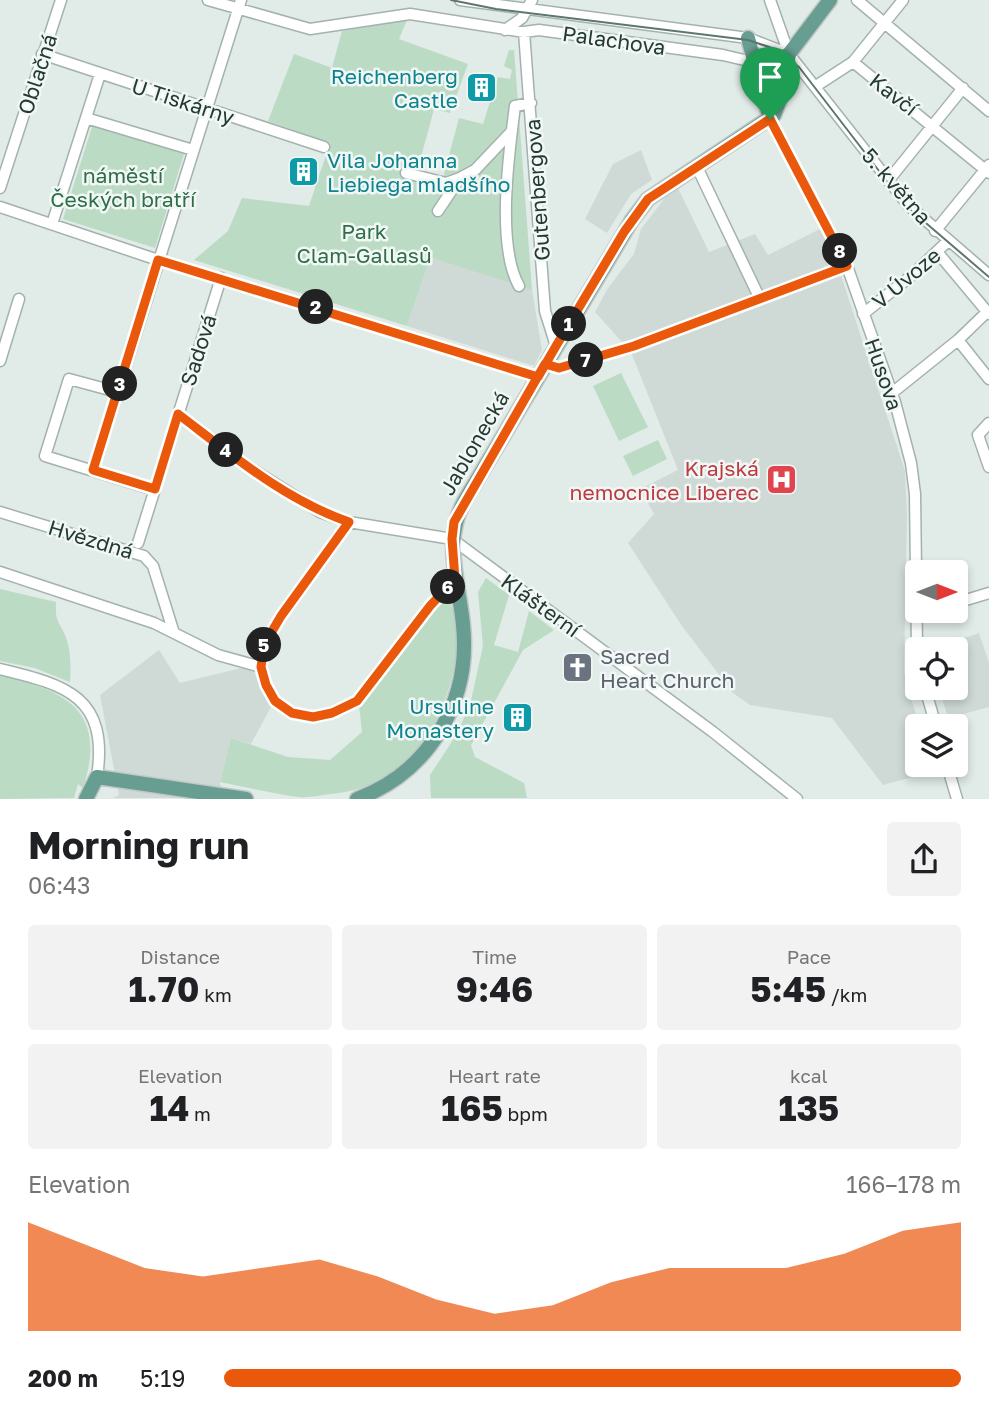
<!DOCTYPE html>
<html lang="en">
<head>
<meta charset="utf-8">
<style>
  :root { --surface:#fff; --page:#f2f2f2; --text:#202124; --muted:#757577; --accent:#ea580c }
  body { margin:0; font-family:"Golos Text",sans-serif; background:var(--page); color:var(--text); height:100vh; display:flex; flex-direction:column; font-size:26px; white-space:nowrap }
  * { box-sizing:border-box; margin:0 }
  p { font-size:23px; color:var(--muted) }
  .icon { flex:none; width:38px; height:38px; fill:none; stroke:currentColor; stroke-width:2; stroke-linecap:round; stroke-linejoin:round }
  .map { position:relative; height:799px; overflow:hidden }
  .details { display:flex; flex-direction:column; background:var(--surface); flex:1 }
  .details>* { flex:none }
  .needle { width:46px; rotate:90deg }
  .tools { position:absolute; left:905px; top:560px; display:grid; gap:14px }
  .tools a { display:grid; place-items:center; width:63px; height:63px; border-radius:7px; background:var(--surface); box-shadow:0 4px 10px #0003; font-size:35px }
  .pin { position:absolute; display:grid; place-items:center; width:60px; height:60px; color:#fff; margin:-72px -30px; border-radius:50% 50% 50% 0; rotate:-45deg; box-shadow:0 0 7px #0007 }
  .pin .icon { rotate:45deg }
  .km { position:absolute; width:35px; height:35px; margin:-18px; border-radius:50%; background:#222; color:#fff; font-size:19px; line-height:35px; text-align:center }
  .round { display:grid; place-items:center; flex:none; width:74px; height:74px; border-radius:7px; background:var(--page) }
  .summary { display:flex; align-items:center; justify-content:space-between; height:119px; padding:0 28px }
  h1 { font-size:38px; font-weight:700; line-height:52px }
  .metrics { display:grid; grid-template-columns:repeat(3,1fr); gap:10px; height:119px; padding:7px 28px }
  .metrics div { display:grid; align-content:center; border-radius:7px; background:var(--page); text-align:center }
  .metrics b { font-size:35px; font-weight:700 }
  .metrics small { font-size:19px; font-weight:400 }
  .metrics p { font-size:19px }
  .chart { height:196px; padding:14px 28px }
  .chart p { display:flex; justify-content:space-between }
  .chart svg { width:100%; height:126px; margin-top:7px; fill:var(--accent); opacity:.7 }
  ul { padding:0 28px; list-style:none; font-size:23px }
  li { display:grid; grid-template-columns:112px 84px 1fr; align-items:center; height:52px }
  li i { height:18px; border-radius:9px; background:var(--accent) }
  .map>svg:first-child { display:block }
</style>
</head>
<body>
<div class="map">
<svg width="989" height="799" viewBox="0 0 989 799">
  <rect width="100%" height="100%" fill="#e1ebe7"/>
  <path fill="#cfdad6" d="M641 150 652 180 631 194 607 233 585 219 613 164Z
    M678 188 709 252 755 234 768 255 820 229 835 257 905 471 907 518 904 672 919 726 917 765H929L931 772 883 785 832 718 750 705 733 693 682 626 628 543 654 514 640 489 678 470 631 352 595 312 608 288 634 254 641 229 665 198Z
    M430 256 532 290 542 350 534 366 407 326Z
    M979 633 989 663V707L948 718 939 688H956V649H932Z
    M159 650 180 683 241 668 254 671 260 688 272 705 251 744 231 738 220 782 223 798H113L119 795 100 695Z"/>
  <path fill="#bbdbc4" d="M407 20 399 39 468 64 450 113 434 109 417 172 443 178 459 118 483 124 498 77 510 79 512 70 504 66 509 50H514L532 290 430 257 407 326 194 260 228 231 242 198 309 206 330 143 268 121 294 54 332 68 342 31Z
    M99 125 184 154 155 248 63 219 92 127Z
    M621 373 648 427 619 441 593 386Z
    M658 440 667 459 633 476 623 456Z
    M486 578 509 595 494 645 518 652 529 611 554 630 523 650 471 745 475 757 524 783 527 798H431L430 775 455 737 470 705 483 646 478 592Z
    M0 589 56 602C55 621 58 620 65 635 71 650 71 666 70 682L35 668 0 661Z
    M448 601C463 619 458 653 453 673 437 739 402 787 331 794 321 795 309 798 299 797 273 794 246 787 220 782L231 738 288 757 330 760 362 732 359 705 442 602Z
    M0 675C67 691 108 711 83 788L78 784 74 798 0 799Z"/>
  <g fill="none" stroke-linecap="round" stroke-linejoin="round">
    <defs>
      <path id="minor" d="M208 0 310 29 410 14 524 32 539 30 723 55 757 63
        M460 0 748 38 789 54 908 205 989 275
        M770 0 789 54
        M857 0 989 111
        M505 30 522 18 532 0
        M524 32 545 311 556 346
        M42 54 324 147
        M853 62 989 173
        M816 86 853 62 903 0
        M86 118 193 150
        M770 119 847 266 895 402 911 463 915 494 917 649
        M696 165 760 299
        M406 173 446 183 460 178
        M888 181 963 88
        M0 188 61 0
        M0 207 158 260 538 377
        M438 211 460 178 475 170 512 131
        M52 224 100 74
        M935 231 989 165
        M938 253 989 314
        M519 286C496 245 509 152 515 106L531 103
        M863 314 911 276 948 241
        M958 340 989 379
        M0 361 19 299
        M545 364 559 368 634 346 847 266
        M117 392 69 379 45 456 155 490
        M892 393 958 340 987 312
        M178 414 250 468 320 512 349 522 452 539 713 732 797 799
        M989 423 978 435 989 467
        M93 470 241 0
        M0 512 144 556 153 566 173 630
        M349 522 281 616 264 645 261 667 266 685 275 701 292 713 313 717 332 713 357 701 430 606 455 579
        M138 543 221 278
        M0 572 154 623 218 655 261 667
        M956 603 989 593
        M0 669C67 685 109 697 97 777
        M925 688 936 726
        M947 765 957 799"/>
      <path id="major" d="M748 38 770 119
        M763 56 769 62 777 102
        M757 63 781 59 789 54 830 0
        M86 799 97 777 246 799
        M357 799C429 772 471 702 463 625 459 581 442 541 465 500L632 220 648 199 774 115 782 94 789 54"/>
    </defs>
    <use href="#minor" stroke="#a4b2ae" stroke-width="13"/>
    <use href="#major" stroke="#c1c8c6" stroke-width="17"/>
    <use href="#minor" stroke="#fff" stroke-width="10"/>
    <use href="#major" stroke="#689d91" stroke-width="14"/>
    <path stroke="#5d7670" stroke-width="2" d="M451 0 496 9 748 40 775 49 799 67 906 206 989 277"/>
  </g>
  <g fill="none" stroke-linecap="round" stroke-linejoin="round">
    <defs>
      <path id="route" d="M770 119 648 199 624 232 556 346 538 377 158 260 93 470 155 489 178 414C232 455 285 500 349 522L281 616 264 645 261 667 266 685 275 701 292 713 313 717 332 713 357 701 430 606 455 579 452 539 454 522 545 364 559 368 634 346 847 266 770 119"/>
    </defs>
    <use href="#route" stroke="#fff" stroke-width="14"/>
    <use href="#route" stroke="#ea580c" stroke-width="9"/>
  </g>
  <defs>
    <symbol id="building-square" viewBox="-11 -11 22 22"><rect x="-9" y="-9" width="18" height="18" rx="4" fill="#0f9aa8" stroke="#f1f7f4"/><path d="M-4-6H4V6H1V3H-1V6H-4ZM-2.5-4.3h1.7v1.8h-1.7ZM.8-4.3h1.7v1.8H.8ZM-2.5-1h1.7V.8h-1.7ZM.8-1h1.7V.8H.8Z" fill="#fff"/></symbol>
    <symbol id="hospital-square" viewBox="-11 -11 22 22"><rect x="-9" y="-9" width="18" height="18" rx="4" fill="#e0444e" stroke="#f1f7f4"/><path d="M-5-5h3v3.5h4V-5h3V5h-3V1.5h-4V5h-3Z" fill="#fff"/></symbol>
    <symbol id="church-square" viewBox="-11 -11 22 22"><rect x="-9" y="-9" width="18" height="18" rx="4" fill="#6b7280" stroke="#f1f7f4"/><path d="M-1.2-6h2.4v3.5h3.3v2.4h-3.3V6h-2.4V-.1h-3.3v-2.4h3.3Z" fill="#fff"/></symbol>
  </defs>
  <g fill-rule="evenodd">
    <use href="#building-square" x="464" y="70" width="35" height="35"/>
    <use href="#building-square" x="286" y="154" width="35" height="35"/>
    <use href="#hospital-square" x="764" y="462" width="35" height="35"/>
    <use href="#church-square" x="560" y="650" width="35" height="35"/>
    <use href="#building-square" x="500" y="700" width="35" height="35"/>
  </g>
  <g text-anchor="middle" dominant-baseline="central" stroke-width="5" stroke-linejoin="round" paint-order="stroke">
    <g font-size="21" fill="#233a34" stroke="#f1f7f4">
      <text transform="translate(614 40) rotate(8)">Palachova</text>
      <text transform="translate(37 74) rotate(-72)">Oblačná</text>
      <text transform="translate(894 94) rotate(38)">Kavčí</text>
      <text transform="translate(183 101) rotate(18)">U Tiskárny</text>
      <text transform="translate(897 186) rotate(49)">5. května</text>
      <text transform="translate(537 190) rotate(-94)">Gutenbergova</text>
      <text transform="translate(906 278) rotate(-40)">V Úvoze</text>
      <text transform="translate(198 350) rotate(-72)">Sadová</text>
      <text transform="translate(884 374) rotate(71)">Husova</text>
      <text transform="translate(474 443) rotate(-60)">Jablonecká</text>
      <text transform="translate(91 539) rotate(17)">Hvězdná</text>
      <text transform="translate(541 605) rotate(36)">Klášterní</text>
    </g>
    <g font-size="21" fill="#0d838f" stroke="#f1f7f4" text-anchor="end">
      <text x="458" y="76">Reichenberg<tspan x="458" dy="24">Castle</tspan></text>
      <text x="327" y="160" text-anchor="start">Vila Johanna<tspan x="327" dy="24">Liebiega mladšího</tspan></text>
      <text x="494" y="706">Ursuline<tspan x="494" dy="24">Monastery</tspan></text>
    </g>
    <g font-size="21" fill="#2f6e49" stroke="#f1f7f4">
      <text x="123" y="175">náměstí<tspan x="123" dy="24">Českých bratří</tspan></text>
      <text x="364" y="231">Park<tspan x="364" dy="24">Clam-Gallasů</tspan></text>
    </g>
    <g font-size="21" fill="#be3a42" stroke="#f1f7f4" text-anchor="end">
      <text x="759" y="468">Krajská<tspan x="759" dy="24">nemocnice Liberec</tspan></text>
    </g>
    <g font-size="21" fill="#5b616d" stroke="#f1f7f4" text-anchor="start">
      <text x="600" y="656">Sacred<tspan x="600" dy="24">Heart Church</tspan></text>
    </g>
  </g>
</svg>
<div class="tools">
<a><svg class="needle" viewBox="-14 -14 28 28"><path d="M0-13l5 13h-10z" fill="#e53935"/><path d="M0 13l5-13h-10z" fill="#757577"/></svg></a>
<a><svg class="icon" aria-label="locate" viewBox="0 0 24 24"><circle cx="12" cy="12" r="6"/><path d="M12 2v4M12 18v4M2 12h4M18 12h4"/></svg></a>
<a><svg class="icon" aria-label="layers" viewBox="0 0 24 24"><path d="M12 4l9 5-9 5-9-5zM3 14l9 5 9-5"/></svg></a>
</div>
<div class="pin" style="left:770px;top:119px;background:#1e9e55"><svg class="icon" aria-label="arrive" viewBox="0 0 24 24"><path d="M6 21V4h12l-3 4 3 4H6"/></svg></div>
<b class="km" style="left:569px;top:324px">1</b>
<b class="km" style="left:316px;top:307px">2</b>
<b class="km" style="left:120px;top:384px">3</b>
<b class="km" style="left:226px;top:450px">4</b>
<b class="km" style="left:264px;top:645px">5</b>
<b class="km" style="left:448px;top:587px">6</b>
<b class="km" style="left:586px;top:360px">7</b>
<b class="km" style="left:840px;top:251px">8</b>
</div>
<section class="details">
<div class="summary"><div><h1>Morning run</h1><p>06:43</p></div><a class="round"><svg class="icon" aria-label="share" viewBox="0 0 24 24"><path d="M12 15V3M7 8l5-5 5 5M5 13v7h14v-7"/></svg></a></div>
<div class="metrics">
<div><p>Distance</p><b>1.70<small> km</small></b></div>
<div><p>Time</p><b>9:46</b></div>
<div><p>Pace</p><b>5:45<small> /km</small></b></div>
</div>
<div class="metrics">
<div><p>Elevation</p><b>14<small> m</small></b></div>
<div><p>Heart rate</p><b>165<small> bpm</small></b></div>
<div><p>kcal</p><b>135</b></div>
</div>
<div class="chart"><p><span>Elevation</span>166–178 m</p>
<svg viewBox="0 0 160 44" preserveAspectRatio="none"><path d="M0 44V6L10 14L20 22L30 25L40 22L50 19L60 25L70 33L80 38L90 35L100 27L110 22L120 22L130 22L140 17L150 9L160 6V44z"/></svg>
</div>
<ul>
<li><b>200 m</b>5:19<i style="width:100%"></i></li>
</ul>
</section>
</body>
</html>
